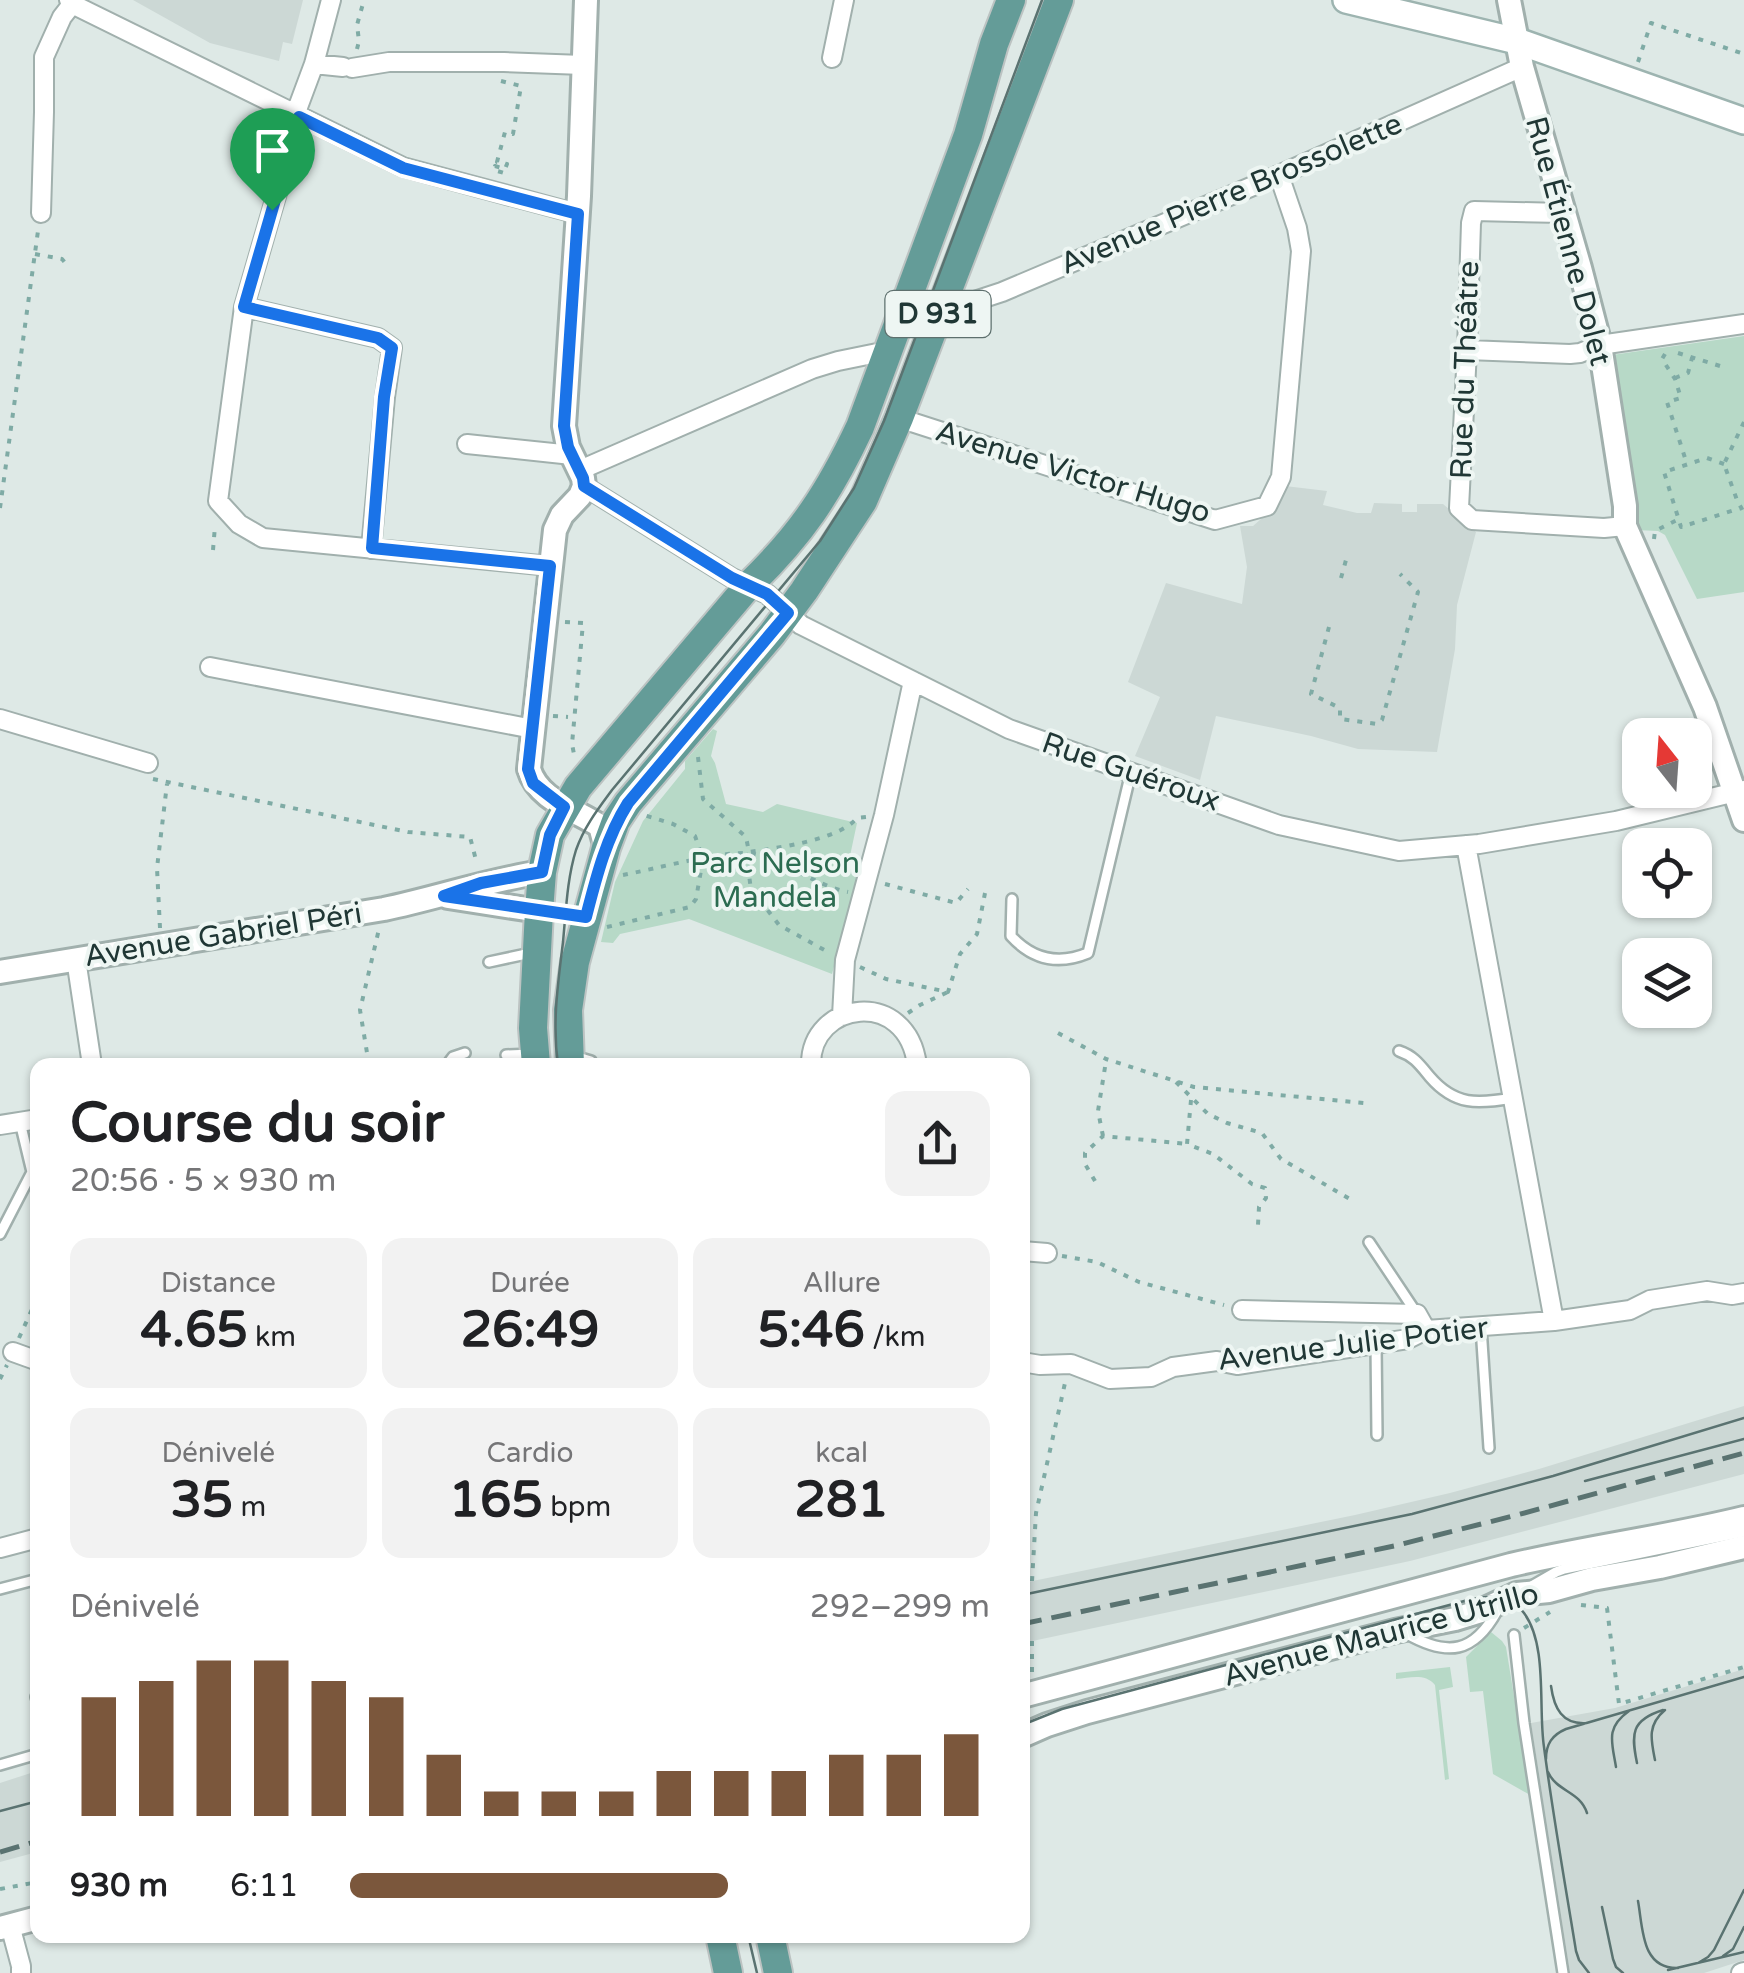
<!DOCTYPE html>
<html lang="fr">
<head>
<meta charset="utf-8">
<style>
  :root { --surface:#fff; --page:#f2f2f2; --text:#202124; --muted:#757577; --accent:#7b573c }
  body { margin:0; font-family:"Varela Round",sans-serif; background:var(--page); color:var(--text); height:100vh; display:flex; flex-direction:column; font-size:38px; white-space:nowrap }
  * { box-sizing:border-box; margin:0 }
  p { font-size:32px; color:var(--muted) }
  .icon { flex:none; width:55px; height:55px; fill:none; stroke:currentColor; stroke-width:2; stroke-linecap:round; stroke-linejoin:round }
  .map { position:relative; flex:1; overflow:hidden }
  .sheet { position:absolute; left:30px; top:1058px; width:1000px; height:885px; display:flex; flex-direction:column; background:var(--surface); border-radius:20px; box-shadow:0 2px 8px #0004 }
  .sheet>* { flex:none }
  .needle { width:65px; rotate:343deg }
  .buttons { position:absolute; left:1622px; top:718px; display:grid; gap:20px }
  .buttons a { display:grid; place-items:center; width:90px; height:90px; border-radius:20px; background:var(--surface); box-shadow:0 2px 8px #0004; font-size:50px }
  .pin { position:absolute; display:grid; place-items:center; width:85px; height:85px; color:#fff; margin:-102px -42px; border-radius:50% 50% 50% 0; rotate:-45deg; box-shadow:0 0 10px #0007 }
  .pin .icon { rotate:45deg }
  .round { display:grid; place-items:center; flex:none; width:105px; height:105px; border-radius:20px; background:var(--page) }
  .head { display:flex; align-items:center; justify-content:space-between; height:170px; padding:0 40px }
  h1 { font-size:55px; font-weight:800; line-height:75px }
  .stats { display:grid; grid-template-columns:repeat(3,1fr); gap:15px; height:170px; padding:10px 40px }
  .stats div { display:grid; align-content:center; border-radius:20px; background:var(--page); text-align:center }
  .stats b { font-size:50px; font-weight:800 }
  .stats small { font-size:28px; font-weight:400 }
  .stats p { font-size:28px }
  .chart { height:280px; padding:20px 40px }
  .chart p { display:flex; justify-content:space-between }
  .chart svg { width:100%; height:180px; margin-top:10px; stroke:var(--accent); stroke-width:6 }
  ul { padding:0 40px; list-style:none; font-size:32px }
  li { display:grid; grid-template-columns:160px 120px 1fr; align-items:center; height:75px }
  li i { height:25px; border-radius:12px; background:var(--accent) }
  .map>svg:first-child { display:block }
</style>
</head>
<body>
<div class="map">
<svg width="1744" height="1973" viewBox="0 0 1744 1973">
  <rect width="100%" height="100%" fill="#dee9e6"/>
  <path fill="#ccd8d5" d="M133 0H303L292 44 283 42 279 61 210 43Z
    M1285 486 1327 491 1323 505 1357 513H1371L1374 503 1402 504V512H1417V504H1443L1476 532 1457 605 1455 649 1437 752 1358 749 1311 736 1216 716 1200 780 1135 756 1160 697 1128 682 1166 583 1242 604 1247 567 1240 526H1253L1277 505Z
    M1744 1406V1474L1410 1561 1023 1643V1583L1355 1515 1450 1493 1539 1469Z
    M1744 1669V1960L1704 1973H1570L1531 1723 1615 1708Z
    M37 1771V1852L0 1862V1783Z"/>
  <path fill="#b7d9c7" d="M1744 336V592L1697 599 1665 535 1658 531 1636 530 1612 355Z
    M713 729 717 731 711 756 715 763 726 804 763 812 777 804 857 823 847 870 860 868 832 974 689 919 620 934 613 943 601 942 615 882 643 821 685 769V761Z
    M1491 1632 1502 1641 1506 1647 1530 1795 1493 1774 1483 1691 1470 1692 1466 1657Z
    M1450 1667 1453 1687 1439 1690 1449 1779 1445 1780 1435 1685C1425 1673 1410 1678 1396 1679V1673Z"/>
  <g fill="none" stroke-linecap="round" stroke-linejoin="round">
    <defs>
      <path id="service" d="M1012 899 1011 936C1033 960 1059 965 1088 953L1131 772
        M489 962 531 953
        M1399 1051C1414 1056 1420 1065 1430 1077 1455 1106 1478 1104 1513 1098
        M506 1055 532 1054
        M574 1056 591 1061 592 1065
        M447 1065 453 1057 465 1053
        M0 1234 32 1172 20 1122
        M1369 1242 1417 1314
        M1481 1327 1489 1448
        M1376 1344 1377 1435
        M1530 1587 1556 1572 1564 1569 1744 1532
        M0 1589 38 1579
        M1407 1634C1448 1657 1474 1653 1497 1611
        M1514 1635 1524 1723 1563 1973
        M36 1697 38 1703
        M0 1765 38 1754"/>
      <path id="minor" d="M69 0 78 7 403 167 578 214
        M832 58 844 0
        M314 64 343 67
        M352 68 389 62H504L583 65
        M295 115 314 64 331 0
        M299 117 244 307 218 501 239 524 263 538 550 566
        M41 213 44 112V57L62 17 73 3
        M1563 213 1474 211 1471 223 1467 350 1459 508 1472 520 1604 528 1625 526
        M244 307 378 338 392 348 385 397 371 549
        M938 313 1002 292 1279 175 1522 67
        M1467 350 1570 354 1580 353 1600 345 1744 324
        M899 418 1215 520 1267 506 1281 477 1301 251 1297 228 1279 175
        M467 444 572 455
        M580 470 812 369 838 361 887 351
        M584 486 732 578 767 594 801 625 1009 729 1279 825 1399 851 1479 844 1616 821 1744 790
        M210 667 533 729
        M0 719 148 763
        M1466 845 1554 1321
        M76 959 92 1065
        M842 1016 845 960 884 815 913 681
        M811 1065C810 1001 907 987 917 1065
        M0 1125 38 1119
        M1022 1251 1047 1253
        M1242 1310 1417 1314 1426 1330
        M13 1352 38 1361
        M1022 1362 1040 1365 1071 1364 1110 1379 1151 1377 1173 1367 1217 1361 1237 1365 1408 1339 1426 1330 1554 1321 1630 1310 1650 1300 1707 1291 1732 1295 1744 1293
        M0 1548 38 1538
        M10 1925 21 1966V1973
        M1741 1973 1744 1972"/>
      <path id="tertiary" d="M586 0 579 196 564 426 568 447 583 478 584 486 580 496 562 515 555 530 529 769C538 800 574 809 600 826L606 848
        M1509 0 1522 67 1580 268 1600 345 1625 506V526L1705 707 1744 820
        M448 897 539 911
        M0 972 384 909C437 898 488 880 542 872
        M1022 1696 1511 1565C1588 1547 1667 1537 1744 1518
        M1022 1736 1047 1725 1087 1712 1395 1631 1455 1619 1481 1611 1517 1594 1549 1591 1592 1579 1660 1567 1744 1547
        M0 1928 38 1918"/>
      <path id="secondary" d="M1346 0 1517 41 1744 121"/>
      <path id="primary" d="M536 1065 533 1028 539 911 542 872 550 835 578 787 748 586C801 535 829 493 860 427L968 135 994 44 1011 0
        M570 1065 568 1010 575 962 606 848 616 821 628 803 772 634 804 591 863 501 899 418 1059 0
        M720 1935 728 1973
        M770 1935 778 1973"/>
    </defs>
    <use href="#service" stroke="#a1b0ad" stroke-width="14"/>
    <use href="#minor" stroke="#a1b0ad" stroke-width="22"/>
    <use href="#tertiary" stroke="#a1b0ad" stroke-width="28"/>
    <use href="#secondary" stroke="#9db4b0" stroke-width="30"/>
    <use href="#primary" stroke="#bcc3c2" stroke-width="32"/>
    <path stroke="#7faba5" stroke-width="4" stroke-dasharray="5 8" stroke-linecap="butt" d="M357 49 359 41 357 25 364 0
      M1638 62 1651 23 1744 54
      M501 81 521 86 513 134 505 132 497 162 507 164 505 169 495 166 494 170 504 173V175
      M35 254 62 259 68 266
      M1678 353 1720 366
      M1665 354 1662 359 1675 379 1681 398 1667 402 1687 464
      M1675 378 1688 373 1692 358
      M1744 422 1724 464 1737 500 1744 513
      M1724 464 1707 458 1664 472 1681 527 1741 508
      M0 508 38 231
      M1654 539 1655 531 1679 519
      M213 550 215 526
      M1341 578 1346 560
      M565 622 583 623 572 744 574 754
      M1329 627 1311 694 1340 708V719L1377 724 1382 720 1418 592 1400 574
      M553 716 568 717
      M698 757 703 799 746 837 749 852C777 848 839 840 857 818L867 817
      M153 779 408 832 470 837 477 864
      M746 853 752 897 766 908 779 925 828 952
      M623 875C651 870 731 848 754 854 788 862 814 885 848 892
      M885 884 956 903 968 889
      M607 927 690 907 696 899 703 859 695 836 673 824 644 815
      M160 928 157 868 167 784
      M860 967 886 979 948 992 960 954 977 934 985 893
      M908 1013 920 1005 948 992
      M1058 1033 1106 1059 1194 1087 1364 1103
      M369 1065 360 1010 379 929
      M1176 1082 1208 1114 1227 1123 1262 1133 1281 1159 1350 1199
      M1191 1100 1187 1144 1213 1154 1252 1184 1265 1188 1266 1198 1259 1207 1258 1225
      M1103 1136 1098 1111 1106 1061
      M1095 1181 1085 1164V1153L1103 1136 1187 1144
      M1062 1256 1097 1262 1139 1282 1224 1305
      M19 1338 38 1296
      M0 1379 7 1365
      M1032 1581 1036 1513 1065 1383
      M1581 1605 1607 1608 1619 1704 1744 1667
      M1524 1628 1550 1612
      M1032 1641V1673
      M0 1889 38 1882"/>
    <use href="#service" stroke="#fff" stroke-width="9"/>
    <use href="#minor" stroke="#fff" stroke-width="18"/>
    <use href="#tertiary" stroke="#fff" stroke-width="22"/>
    <use href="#secondary" stroke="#fff" stroke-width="25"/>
    <use href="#primary" stroke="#649c98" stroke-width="28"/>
    <path stroke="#5a7371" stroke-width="2.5" d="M558 1065C552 1023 558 983 563 942 566 911 567 879 576 850 584 827 598 809 612 790L820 541 854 488 884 421 1042 0
      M1585 1481 1744 1439
      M1022 1595 1412 1514 1553 1476 1744 1418
      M1551 1686C1554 1708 1562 1725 1587 1723
      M1022 1725 1062 1709 1468 1600C1488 1595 1510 1594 1524 1613 1548 1645 1538 1709 1544 1747 1553 1816 1565 1883 1576 1951L1579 1960 1589 1973
      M1546 1759C1546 1744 1552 1735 1566 1729L1744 1677
      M1655 1760C1651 1740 1647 1725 1665 1710
      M1637 1763C1631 1734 1631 1720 1663 1710
      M1616 1767C1612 1742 1605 1728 1629 1711
      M1548 1772C1557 1792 1580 1791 1587 1813
      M0 1811 38 1801
      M1638 1901C1643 1928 1641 1969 1678 1968
      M1602 1907 1613 1959 1616 1967 1623 1973
      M748 1935 757 1973
      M1723 1956 1733 1949 1744 1927
      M1698 1963 1708 1957 1714 1950 1744 1890
      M1668 1970 1744 1952"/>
    <path stroke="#5a7371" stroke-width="5" stroke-dasharray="20 10" stroke-linecap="butt" d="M1022 1624 1394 1546 1517 1515 1744 1453
      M0 1852 38 1841"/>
  </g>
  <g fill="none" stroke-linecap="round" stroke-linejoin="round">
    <defs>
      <path id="route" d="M299 117 403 168 578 214 564 426 568 447 583 478 584 486 732 578 767 594 788 613 628 803C606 838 596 878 586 917L444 896 481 883 542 872 550 835 564 807 533 783 528 769 550 566 372 548 384 397 392 348 378 338 244 307Z"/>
    </defs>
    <use href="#route" stroke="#fff" stroke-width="20"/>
    <use href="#route" stroke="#1a73e8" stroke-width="12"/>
  </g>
  <g text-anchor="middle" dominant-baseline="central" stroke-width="8" stroke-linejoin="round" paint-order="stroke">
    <rect fill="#eef6f3" stroke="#5e706e" stroke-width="2.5" x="885.5" y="291" width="105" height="46" rx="8"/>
    <g font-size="28" font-weight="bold" fill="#203735">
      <text x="938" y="314">D 931</text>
    </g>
    <g font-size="30" fill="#203735" stroke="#eef6f3">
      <text transform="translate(1231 194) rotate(-23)">Avenue Pierre Brossolette</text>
      <text transform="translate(1568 241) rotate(75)">Rue Étienne Dolet</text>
      <text transform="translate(1465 370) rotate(-88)">Rue du Théâtre</text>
      <text transform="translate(1073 472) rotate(17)">Avenue Victor Hugo</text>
      <text transform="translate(1131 772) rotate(19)">Rue Guéroux</text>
      <text transform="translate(223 935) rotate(-9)">Avenue Gabriel Péri</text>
      <text transform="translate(1353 1344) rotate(-7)">Avenue Julie Potier</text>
      <text transform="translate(1381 1635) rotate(-15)">Avenue Maurice Utrillo</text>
    </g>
    <g font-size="30" fill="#2c6c51" stroke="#eef6f3">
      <text x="775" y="863">Parc Nelson<tspan x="775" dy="34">Mandela</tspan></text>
    </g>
  </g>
</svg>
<div class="buttons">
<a><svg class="needle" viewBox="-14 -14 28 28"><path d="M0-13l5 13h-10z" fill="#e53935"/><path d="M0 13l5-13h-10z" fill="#757577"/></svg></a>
<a><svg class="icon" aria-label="locate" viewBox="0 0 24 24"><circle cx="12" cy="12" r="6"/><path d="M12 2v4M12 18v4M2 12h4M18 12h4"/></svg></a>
<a><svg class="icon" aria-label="layers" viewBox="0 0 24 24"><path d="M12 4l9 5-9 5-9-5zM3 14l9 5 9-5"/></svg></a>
</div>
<div class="pin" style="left:272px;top:210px;background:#1e9e55"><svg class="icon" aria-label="arrive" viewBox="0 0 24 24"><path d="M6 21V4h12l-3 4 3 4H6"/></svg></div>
<section class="sheet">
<div class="head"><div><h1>Course du soir</h1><p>20:56 · 5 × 930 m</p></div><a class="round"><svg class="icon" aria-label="share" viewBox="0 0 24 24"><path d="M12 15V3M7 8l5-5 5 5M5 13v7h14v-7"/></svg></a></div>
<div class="stats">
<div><p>Distance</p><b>4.65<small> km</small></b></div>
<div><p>Durée</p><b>26:49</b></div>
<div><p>Allure</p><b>5:46<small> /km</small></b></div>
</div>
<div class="stats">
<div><p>Dénivelé</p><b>35<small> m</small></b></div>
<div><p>Cardio</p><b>165<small> bpm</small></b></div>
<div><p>kcal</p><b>281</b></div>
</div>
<div class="chart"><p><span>Dénivelé</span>292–299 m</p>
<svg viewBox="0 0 160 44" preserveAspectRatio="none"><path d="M5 44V15M15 44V11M25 44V6M35 44V6M45 44V11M55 44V15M65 44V29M75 44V38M85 44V38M95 44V38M105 44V33M115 44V33M125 44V33M135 44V29M145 44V29M155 44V24"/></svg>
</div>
<ul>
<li><b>930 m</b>6:11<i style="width:59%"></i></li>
</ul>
</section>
</div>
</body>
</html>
